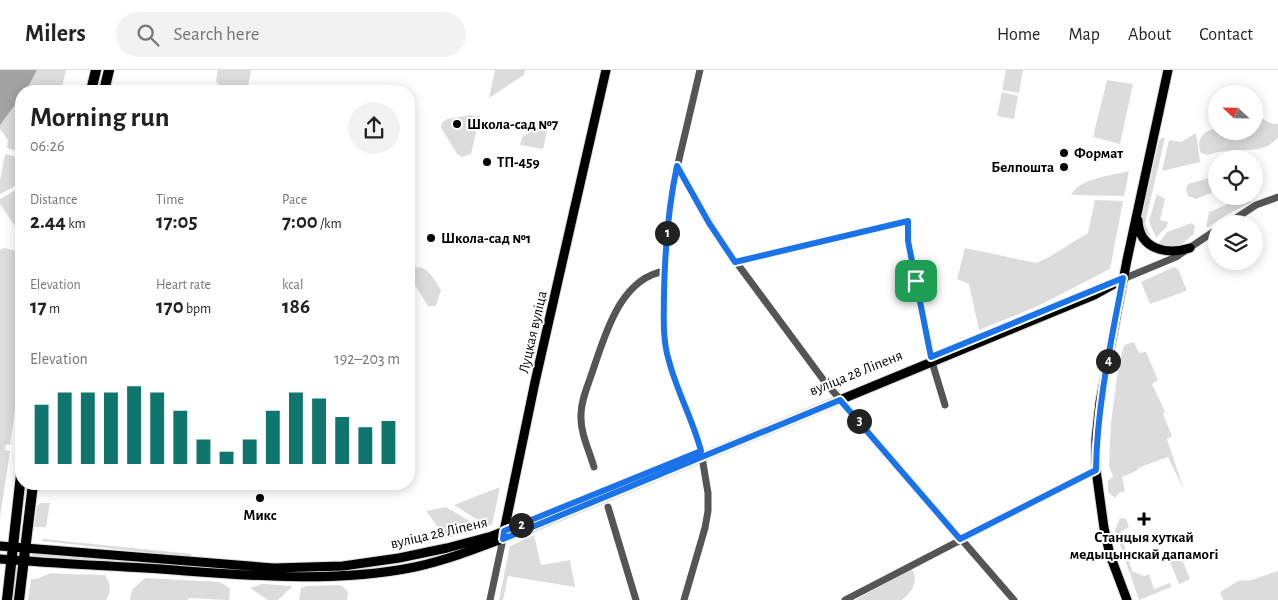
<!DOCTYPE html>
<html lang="en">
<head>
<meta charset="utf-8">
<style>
  :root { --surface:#fff; --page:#f2f2f2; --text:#222; --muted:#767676; --line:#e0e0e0; --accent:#0f766e }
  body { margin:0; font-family:"Alegreya Sans",sans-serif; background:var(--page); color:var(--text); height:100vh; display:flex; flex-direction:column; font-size:19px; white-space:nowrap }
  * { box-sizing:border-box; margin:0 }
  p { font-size:16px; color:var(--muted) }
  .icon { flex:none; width:28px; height:28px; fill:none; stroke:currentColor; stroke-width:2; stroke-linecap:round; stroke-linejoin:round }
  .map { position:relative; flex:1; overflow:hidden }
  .drawer { position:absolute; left:15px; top:15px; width:400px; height:405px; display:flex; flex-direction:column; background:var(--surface); border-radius:20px; box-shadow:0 2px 12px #0003 }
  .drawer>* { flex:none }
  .needle { width:32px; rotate:292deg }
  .controls { position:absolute; left:1208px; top:15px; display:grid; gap:10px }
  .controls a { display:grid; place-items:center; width:55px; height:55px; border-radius:50%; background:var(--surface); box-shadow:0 2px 12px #0003; font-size:25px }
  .pin { position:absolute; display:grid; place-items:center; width:42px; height:42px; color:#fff; margin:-21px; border-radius:10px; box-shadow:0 2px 8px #0006 }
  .km { position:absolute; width:25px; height:25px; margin:-12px; border-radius:50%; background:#222; color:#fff; font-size:14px; line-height:25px; text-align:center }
  .round { display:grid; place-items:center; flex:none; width:52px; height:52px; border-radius:26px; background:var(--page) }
  .headline { display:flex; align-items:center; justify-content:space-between; height:85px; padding:0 15px }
  h1 { font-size:28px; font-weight:700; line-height:38px }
  .metrics { display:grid; grid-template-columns:repeat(3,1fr); gap:8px; height:85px; padding:5px 15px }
  .metrics div { display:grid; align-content:center }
  .metrics b { font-size:21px; font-weight:700 }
  .metrics small { font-size:14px; font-weight:400 }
  .metrics p { font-size:14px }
  .chart { height:140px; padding:10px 15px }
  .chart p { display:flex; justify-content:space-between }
  .chart svg { width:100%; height:90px; margin-top:5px; stroke:var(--accent); stroke-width:6 }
  header { display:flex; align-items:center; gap:30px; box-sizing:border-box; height:70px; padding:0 25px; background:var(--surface); border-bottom:1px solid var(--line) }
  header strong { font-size:24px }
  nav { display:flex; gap:28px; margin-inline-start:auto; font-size:18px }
  .search { width:350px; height:45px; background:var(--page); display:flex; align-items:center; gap:12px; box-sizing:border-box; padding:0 18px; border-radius:28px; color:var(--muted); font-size:19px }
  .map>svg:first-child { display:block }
</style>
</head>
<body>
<header>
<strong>Milers</strong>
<div class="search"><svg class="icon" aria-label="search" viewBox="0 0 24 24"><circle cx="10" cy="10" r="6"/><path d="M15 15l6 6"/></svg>Search here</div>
<nav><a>Home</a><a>Map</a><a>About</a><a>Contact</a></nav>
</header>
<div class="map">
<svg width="1278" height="530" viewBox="0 0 1278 530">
  <rect width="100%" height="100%" fill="#fff"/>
  <path fill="#dcdcdc" d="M37 0H66L61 21H26Z
    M218 0H251L247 21 219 16 216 11Z
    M495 0H525L524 5 489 28Z
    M1006 0H1023L1019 23 1002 20Z
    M1107 10 1133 14 1120 74 1093 67Z
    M1002 22 1018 26 1014 49 997 46Z
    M21 27V82L7 78 8 70 0 59V55Z
    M471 45 477 47 478 45 480 46 471 84 462 87 457 84 441 58 442 53 447 49Z
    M1254 49 1261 48 1270 53 1278 54V68L1268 76 1259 79 1218 82 1208 85 1201 83C1195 69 1204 61 1216 58V61H1254Z
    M540 56 548 57 543 79 520 75 522 67Z
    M1196 63 1200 92 1162 101 1169 70 1181 72Z
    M1161 68H1165L1145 153 1152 171 1147 170 1141 149 1159 71Z
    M5 84 21 88V113L0 124V110Z
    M1129 101 1124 126 1071 125C1081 107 1111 106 1129 101Z
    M1216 106V121L1196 129 1188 126 1186 120 1188 114Z
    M21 117V155L16 158 0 134V129Z
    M1157 124 1165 129 1160 150 1168 152 1167 156 1156 168 1149 151Z
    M1245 127 1252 132 1226 145 1208 157 1206 156 1209 142Z
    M1095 130 1123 131 1110 199 1038 236 979 260 969 214 957 209 965 178 1036 193 1049 187 1088 163Z
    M1192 153 1195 156 1194 164 1177 178 1157 175 1167 162Z
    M4 178 21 182V278L16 307 19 311 10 375 6 374 5 380 10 381 0 448V180Z
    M415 197C429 196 434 210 441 220L436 236H428L410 207 411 201Z
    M1174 197 1178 199 1186 218V221L1150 234 1141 212Z
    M1134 272 1139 283 1146 282 1158 310 1152 314 1165 342 1163 344 1172 366 1167 369 1184 420 1168 387 1138 398V400L1122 407 1125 421 1119 423 1115 428 1108 422V411L1113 406 1109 396 1111 353 1118 299 1124 275Z
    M500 417 492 455 487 456 454 435Z
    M41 433H50L46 457H34L37 436Z
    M446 437 483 459 446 468 426 441Z
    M1120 448 1126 449 1129 457 1120 462 1132 501 1144 506 1149 504 1154 519 1170 513 1171 517 1139 530 1115 460Z
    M534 465 541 495 570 490 575 517 508 506 503 530H499L510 476Z
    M43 469 192 484 190 487 42 471Z
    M32 482 198 495 182 497 32 486Z
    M1179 482 1190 509 1179 514 1168 487Z
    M911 499 914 502C917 514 912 522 902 530H855Z
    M1278 501V530H1223L1220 522 1238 511 1251 510Z
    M51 503C69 505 86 504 105 505 110 513 112 521 106 530H28L31 509H37Z
    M145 508 219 512 230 518 229 530 188 528V530H130L132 520Z
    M262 514 293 516 278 530H268L250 518Z
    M341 515 348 522 347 530H299L301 518 306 516Z"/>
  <path fill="#a3a3a3" d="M0 0H37L26 21H21V27L0 55Z"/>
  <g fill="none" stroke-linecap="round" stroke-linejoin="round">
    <defs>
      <path id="major" d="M1138 150C1139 180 1167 185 1190 178
        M503 466 535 312 606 0
        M0 476 274 498 343 496 399 488 447 478 492 466 558 440
        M0 489C58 494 116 496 174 500 254 506 336 513 415 497 452 489 488 474 523 461L1094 225 1123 209
        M1127 530 1110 485 1104 458 1096 400V369L1100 332 1127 190 1168 0"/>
      <path id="highway" d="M91 21 96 0
        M104 21 109 0
        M7 530 21 405
        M19 530 33 414"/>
    </defs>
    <use href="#major" stroke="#dbdbdb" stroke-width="11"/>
    <use href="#highway" stroke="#dbdbdb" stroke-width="12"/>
    <path stroke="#555" stroke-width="7" d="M677 96 725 177 825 312 1014 530
      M1227 154 1256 135 1278 127
      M735 192 908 151 907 171 932 292 945 335
      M1123 209 1176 187 1216 160
      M594 397C589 380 580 362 581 345 581 329 589 313 594 297 606 262 621 208 665 201
      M608 437 636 530
      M490 530 503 469
      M684 530 705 458 708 441V423L700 375 673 303 666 277 664 262 665 201 667 162 673 115 700 0
      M845 530 1096 400"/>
    <use href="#major" stroke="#000" stroke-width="9"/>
    <use href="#highway" stroke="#000" stroke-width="10"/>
  </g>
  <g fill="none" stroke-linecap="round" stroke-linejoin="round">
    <defs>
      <path id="route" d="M677 96 709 153 735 192 908 151V171L931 287 1123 208C1111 272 1097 335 1096 400L960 469 840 330 503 469 504 461 701 381C693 350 677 322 669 291 662 269 664 245 664 222 665 180 668 138 677 96Z"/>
    </defs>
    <use href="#route" stroke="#fff" stroke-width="10"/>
    <use href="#route" stroke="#1a73e8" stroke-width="6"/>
  </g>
  <g fill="#000" stroke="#fff" stroke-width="2">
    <circle cx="457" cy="54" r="5"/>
    <circle cx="1064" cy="83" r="5"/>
    <circle cx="487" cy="92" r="5"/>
    <circle cx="1064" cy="97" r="5"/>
    <circle cx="431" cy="168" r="5"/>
    <circle cx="260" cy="428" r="5"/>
    <path d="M1141.5 441.5h5v5h5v5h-5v5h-5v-5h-5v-5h5z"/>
  </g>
  <g text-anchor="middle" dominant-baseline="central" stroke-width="4" stroke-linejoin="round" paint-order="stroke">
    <g font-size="15" font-weight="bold" fill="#000" stroke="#fff" text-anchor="start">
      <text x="467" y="54">Школа-сад №7</text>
      <text x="1074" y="83">Формат</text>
      <text x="497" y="92">ТП-459</text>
      <text x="1054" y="97" text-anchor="end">Белпошта</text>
      <text x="441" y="168">Школа-сад №1</text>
      <text x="260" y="445" text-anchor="middle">Микс</text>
      <text x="1144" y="467" text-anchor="middle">Станцыя хуткай<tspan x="1144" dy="17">медыцынскай дапамогі</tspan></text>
    </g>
    <g font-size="15" fill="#000" stroke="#fff">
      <text transform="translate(533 262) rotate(-77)">Луцкая вуліца</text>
      <text transform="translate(856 303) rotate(-22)">вуліца 28 Ліпеня</text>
      <text transform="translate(439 463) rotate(-13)">вуліца 28 Ліпеня</text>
    </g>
  </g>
</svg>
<div class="controls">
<a><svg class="needle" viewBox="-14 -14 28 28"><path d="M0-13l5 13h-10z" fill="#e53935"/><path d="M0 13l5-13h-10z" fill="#767676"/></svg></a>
<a><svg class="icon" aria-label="locate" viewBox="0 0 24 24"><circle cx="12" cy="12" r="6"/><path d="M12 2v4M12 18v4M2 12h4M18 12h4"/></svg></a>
<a><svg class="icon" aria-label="layers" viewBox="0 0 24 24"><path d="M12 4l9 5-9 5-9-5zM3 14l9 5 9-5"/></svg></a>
</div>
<div class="pin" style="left:916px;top:211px;background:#1e9e55"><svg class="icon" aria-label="arrive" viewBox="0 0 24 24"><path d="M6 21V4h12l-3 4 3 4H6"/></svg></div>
<b class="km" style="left:667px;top:163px">1</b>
<b class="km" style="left:521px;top:455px">2</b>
<b class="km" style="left:859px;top:351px">3</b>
<b class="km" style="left:1108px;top:291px">4</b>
<section class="drawer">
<div class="headline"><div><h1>Morning run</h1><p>06:26</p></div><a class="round"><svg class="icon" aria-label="share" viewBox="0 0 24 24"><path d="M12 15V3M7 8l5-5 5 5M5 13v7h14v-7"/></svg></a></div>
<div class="metrics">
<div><p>Distance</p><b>2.44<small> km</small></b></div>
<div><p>Time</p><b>17:05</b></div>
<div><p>Pace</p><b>7:00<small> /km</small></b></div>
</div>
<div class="metrics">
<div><p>Elevation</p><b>17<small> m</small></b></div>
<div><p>Heart rate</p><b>170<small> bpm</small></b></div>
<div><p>kcal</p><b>186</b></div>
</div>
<div class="chart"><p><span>Elevation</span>192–203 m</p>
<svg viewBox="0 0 160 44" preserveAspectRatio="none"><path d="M5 44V15M15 44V9M25 44V9M35 44V9M45 44V6M55 44V9M65 44V18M75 44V32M85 44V38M95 44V32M105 44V18M115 44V9M125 44V12M135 44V21M145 44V26M155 44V23"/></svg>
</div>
</section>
</div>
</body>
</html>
